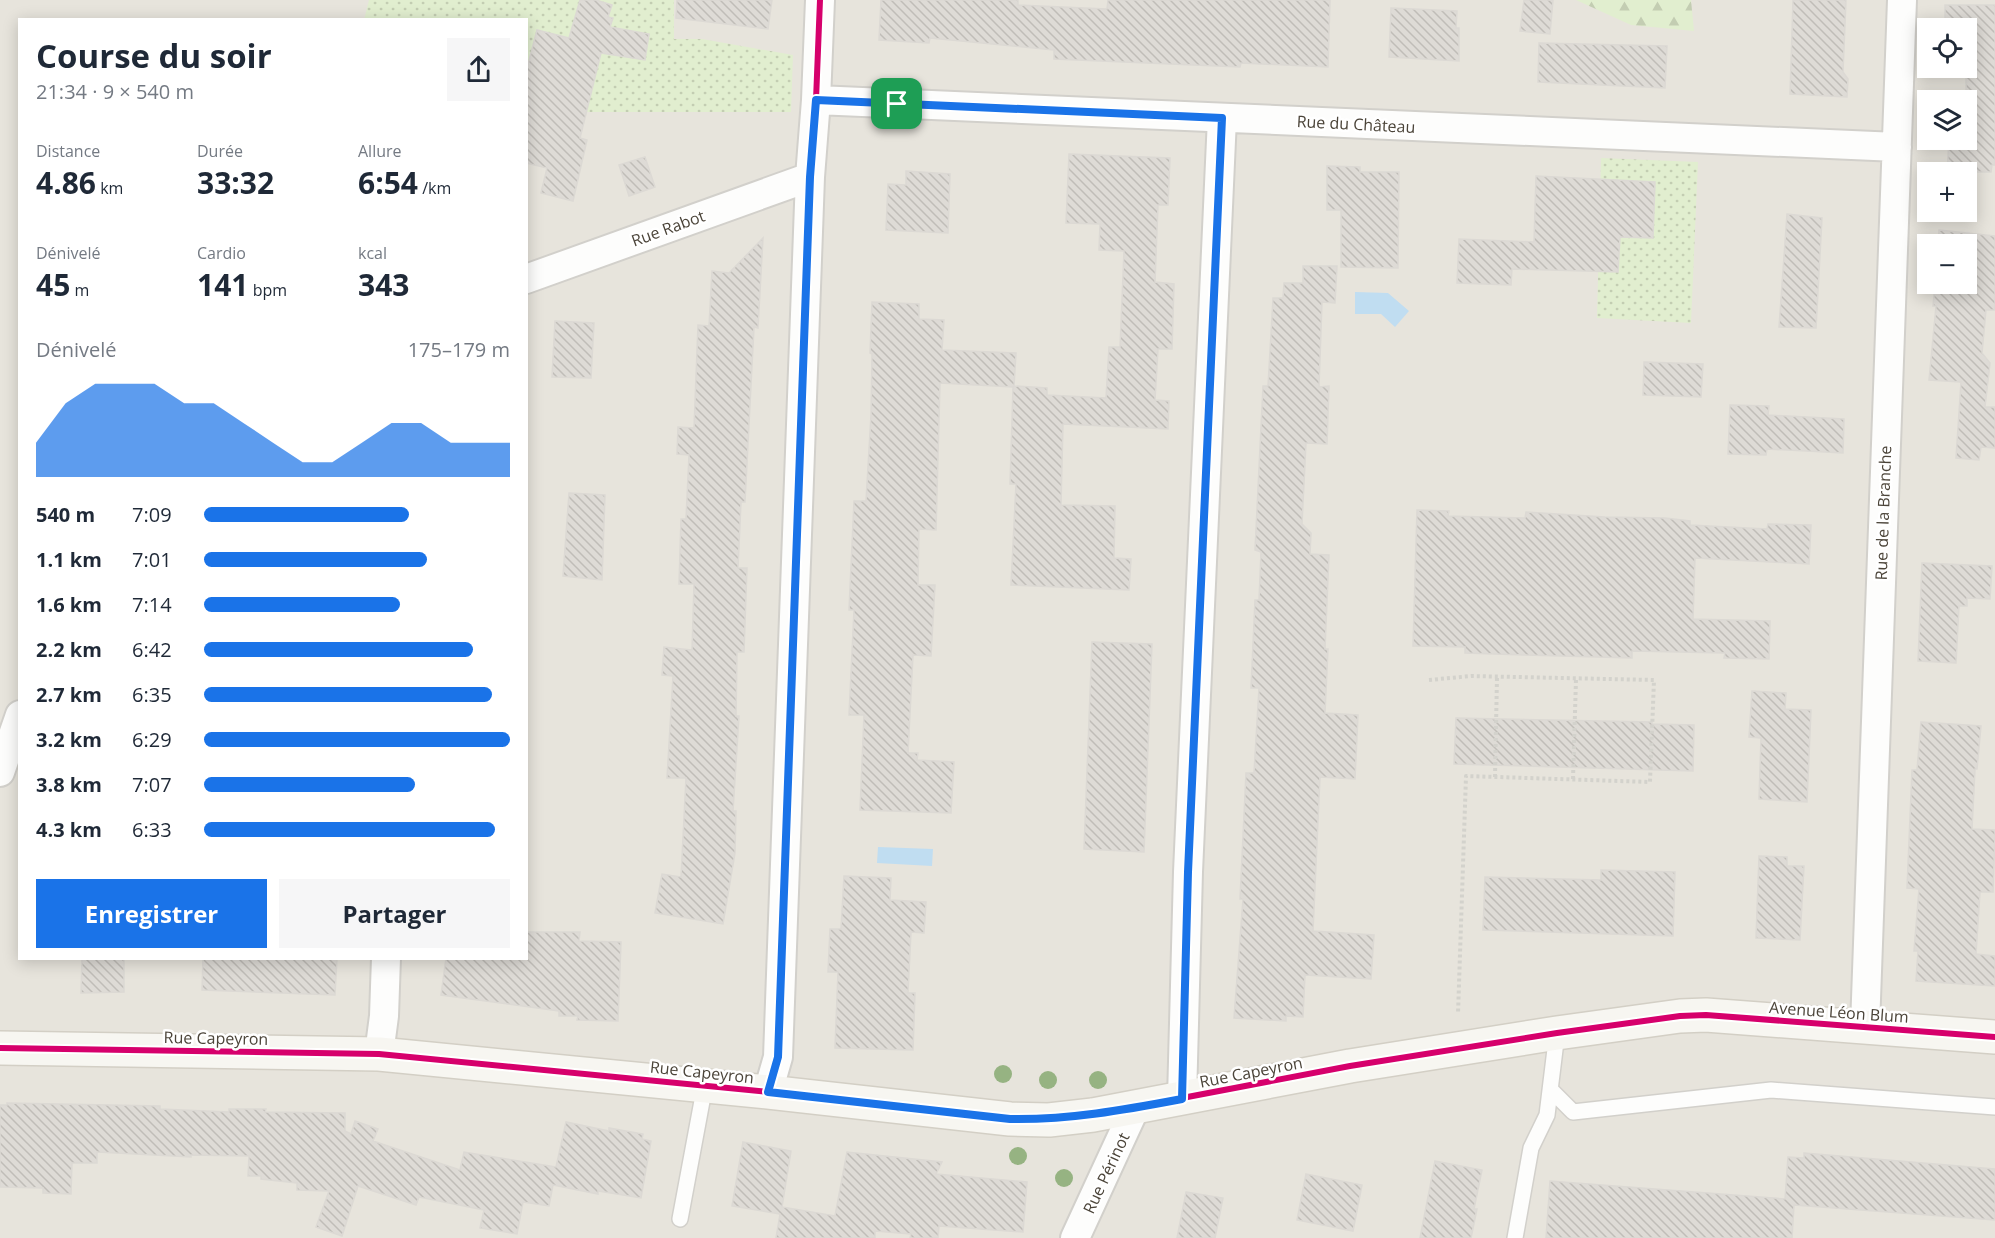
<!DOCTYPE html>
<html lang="fr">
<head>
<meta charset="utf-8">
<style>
  :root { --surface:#fff; --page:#f6f6f7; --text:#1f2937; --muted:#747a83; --accent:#1a73e8 }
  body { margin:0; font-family:"Open Sans",sans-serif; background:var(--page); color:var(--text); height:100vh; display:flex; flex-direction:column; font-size:22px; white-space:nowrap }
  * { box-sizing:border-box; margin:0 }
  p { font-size:20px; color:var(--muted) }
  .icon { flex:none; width:33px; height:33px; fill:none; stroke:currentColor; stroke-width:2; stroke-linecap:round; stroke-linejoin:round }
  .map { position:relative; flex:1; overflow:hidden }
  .details { position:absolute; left:18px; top:18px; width:510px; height:942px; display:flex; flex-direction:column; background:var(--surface); border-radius:0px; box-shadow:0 3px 15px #0003 }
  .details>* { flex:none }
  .controls { position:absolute; left:1917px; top:18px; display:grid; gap:12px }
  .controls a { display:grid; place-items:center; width:60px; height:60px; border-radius:0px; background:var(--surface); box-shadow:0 3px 15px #0003; font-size:30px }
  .pin { position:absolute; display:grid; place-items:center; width:51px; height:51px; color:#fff; margin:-26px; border-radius:12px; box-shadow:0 3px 9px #0006 }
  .round { display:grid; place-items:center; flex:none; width:63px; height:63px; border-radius:0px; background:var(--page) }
  .summary { display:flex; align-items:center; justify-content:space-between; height:102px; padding:0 18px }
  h1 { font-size:33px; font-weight:700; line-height:45px }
  .metrics { display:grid; grid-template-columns:repeat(3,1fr); gap:9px; height:102px; padding:6px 18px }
  .metrics div { display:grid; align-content:center }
  .metrics b { font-size:30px; font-weight:700 }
  .metrics small { font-size:16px; font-weight:400 }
  .metrics p { font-size:16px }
  .chart { height:168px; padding:12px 18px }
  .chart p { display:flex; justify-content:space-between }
  .chart svg { width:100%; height:108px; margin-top:6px; fill:var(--accent); opacity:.7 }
  .action { display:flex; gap:12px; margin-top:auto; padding:12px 18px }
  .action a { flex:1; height:69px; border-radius:0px; background:var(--accent); color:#fff; font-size:24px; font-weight:700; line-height:69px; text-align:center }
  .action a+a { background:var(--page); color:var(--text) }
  ul { padding:0 18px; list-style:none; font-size:20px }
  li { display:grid; grid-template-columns:96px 72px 1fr; align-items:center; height:45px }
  li i { height:15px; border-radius:8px; background:var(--accent) }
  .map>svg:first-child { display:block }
</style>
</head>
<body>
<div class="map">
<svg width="1995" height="1238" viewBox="0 0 1995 1238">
  <defs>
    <pattern id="forest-firs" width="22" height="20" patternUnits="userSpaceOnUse" patternTransform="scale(1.5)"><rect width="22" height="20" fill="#e1eecf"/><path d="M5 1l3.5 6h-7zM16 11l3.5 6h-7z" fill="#c3cdb2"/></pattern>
    <pattern id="garden-dots" width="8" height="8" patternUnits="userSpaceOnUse" patternTransform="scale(1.5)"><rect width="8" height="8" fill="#e1eecf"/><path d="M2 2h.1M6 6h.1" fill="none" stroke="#c3cdb2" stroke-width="1.8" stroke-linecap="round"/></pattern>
    <pattern id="building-back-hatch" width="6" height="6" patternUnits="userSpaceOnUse" patternTransform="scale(1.5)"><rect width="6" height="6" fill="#dedbd6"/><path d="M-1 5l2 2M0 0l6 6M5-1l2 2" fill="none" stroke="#c0bdb8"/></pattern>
  </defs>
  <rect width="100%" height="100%" fill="#f4f2ee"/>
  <path fill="#e7e4dc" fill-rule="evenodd" d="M0 0H1995V1238H0ZM20 20H526V958H20ZM1928 28H1966V68H1928ZM1928 100H1966V140H1928ZM1928 172H1966V212H1928ZM1928 244H1966V284H1928Z"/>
  <path fill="url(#forest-firs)" d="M1576 0H1691L1694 31 1631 25Z"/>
  <path fill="url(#garden-dots)" d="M369 0H674V39H702L793 55 791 112H571L527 116 526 20H364Z
    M1601 158 1698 162 1691 323 1597 318Z"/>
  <path fill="#c0ddf1" d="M1355 292 1388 293 1409 311 1395 327 1381 314H1355Z
    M878 847 933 849 932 866 877 863Z"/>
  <path fill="url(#building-back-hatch)" stroke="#dcd9d4" stroke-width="1.5" d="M580 0H596L612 5 608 17 613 18 610 27 649 34 645 60 601 53 580 138 587 140 573 201 541 193 547 168 526 163V72L537 30 569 38Z
    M677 0H772L768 29 676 18Z
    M881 0H1018V5L1107 9 1108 0H1330L1328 67 1241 63 1240 67 1054 59V50L930 38 929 43 879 40Z
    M1524 0H1553L1550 34 1520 31Z
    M1793 0H1846L1843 72 1848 79 1847 97 1790 94Z
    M1945 5H1995V165H1992L1991 172H1947L1949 140H1966V70H1945V68H1966V28H1945Z
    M1391 8 1457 11 1456 28H1459V61L1389 57Z
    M1539 43 1667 46 1665 88 1538 82Z
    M1069 154 1170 158 1168 205H1158L1155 282 1174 284 1172 349H1158L1155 400 1169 401 1168 429 1063 424 1061 505 1115 506 1114 558 1131 559 1129 590 1011 585 1016 484H1010L1013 387 940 383 936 530 919 529 918 585H935L931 656 913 655 908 753H918L917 760 954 762 951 813 860 810 864 715H849L854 610H849L854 501H866L871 415 872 354 870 353 872 302 919 304V319L944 320 942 350 1016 353 1014 386 1047 388V395L1106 398 1109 347H1120L1124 251 1099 250 1100 224 1066 223Z
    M645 157 655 187 629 196 619 165Z
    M1327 166 1360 167V172H1399L1398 268 1341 267V210H1327Z
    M906 171 950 174 948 233 886 230 888 184 906 185Z
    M1536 176 1655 182 1653 238 1620 237 1618 272 1512 269 1511 285 1457 283 1459 239 1534 242Z
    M1787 214 1822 218 1816 328 1779 327Z
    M1939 230 1995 236V310H1986L1982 353 1990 363 1985 407H1995V448L1981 447 1979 460 1956 458 1961 382 1929 380 1936 306H1933L1935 284H1966V244H1938Z
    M763 238 758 328 754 327 745 502H741L738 568H747L744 652H737L736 716H739L733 811H736L735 853 723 924 655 913 662 874 681 877 686 778H667L673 676 662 675 664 647 692 650 694 584H679L681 519H686L689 455 677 454 678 427 694 428 698 325 709 326 712 271 729 273Z
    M1303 266H1337L1335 303 1322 302 1319 387 1329 386 1327 444 1306 443 1302 524 1311 533 1310 554 1329 555 1325 649H1328L1325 713 1358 715 1355 779 1320 777 1313 931 1374 935 1371 979 1305 975 1303 1017 1286 1016V1021L1234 1018 1243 899H1240L1246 773H1254L1259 688H1251L1255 600H1259L1261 552 1255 550 1263 386H1268L1273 298H1283L1284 283H1303Z
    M555 321 594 323 591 378 552 377Z
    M1644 362 1703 364 1701 397 1643 395Z
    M1730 405 1769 406 1768 415 1844 419 1843 453 1767 449 1766 455 1728 454Z
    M569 493 605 495 602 580 563 576Z
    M1417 510 1449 511 1448 516 1525 518 1526 512 1605 517 1665 518 1690 521V525L1767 529 1768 524 1811 525 1809 564 1695 558 1693 619 1770 621 1769 659 1724 658 1725 653 1632 651V658L1525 655 1465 653V647L1413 646Z
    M1922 563 1992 566 1990 599 1967 598V606H1959L1956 663 1918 661Z
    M1092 642 1152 644 1144 852 1084 849Z
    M1752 691 1786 693 1785 709 1811 710 1807 802 1759 799 1761 738 1749 737Z
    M1456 718 1652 722V724L1694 725 1693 771 1454 764Z
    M1921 722 1981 726 1977 769H1975L1972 829 1995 830V834L1993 892H1980L1976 954 1995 956V986L1916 981 1918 951H1914L1919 889 1907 888 1912 770H1917Z
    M1759 856 1787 857V866H1804L1800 940 1756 938Z
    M1601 870 1675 872 1673 936 1483 930 1485 877 1601 880Z
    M844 876 891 878 890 900 926 902 924 933 911 932 908 993H915L913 1050 835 1048 838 972H828L830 929H841Z
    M526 932H580L579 941 621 942 618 1021 577 1020 578 1016H559V1011L441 995 446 958H526Z
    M82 958H124V992L81 993Z
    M203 958H337L335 995 202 990Z
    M7 1103 160 1106V1109L229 1112V1109H266L265 1112 345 1113V1131L351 1134 355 1121 378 1129 373 1141 460 1170 464 1152 556 1167 566 1122 609 1131V1128L643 1134 642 1139 651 1141 641 1198 598 1191V1194L553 1185 549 1206 523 1202 517 1234 480 1228 484 1210 419 1197 416 1205 358 1186 342 1236 316 1227 329 1191 297 1190V1183L261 1179V1176H248L249 1156 191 1155V1157L97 1152V1163H72L71 1194 43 1193V1188L0 1187V1105H7Z
    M743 1142 791 1151 782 1207 835 1216 847 1152 942 1162 936 1174 1027 1182 1023 1232 939 1226 938 1238H910L911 1234 875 1231V1238H776L780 1214 732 1206Z
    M1804 1153 1995 1169V1220L1794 1205 1792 1238H1546L1550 1181 1785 1199 1788 1157 1804 1158Z
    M1435 1161 1482 1170 1474 1209H1477L1471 1238H1420Z
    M1306 1174 1362 1185 1353 1231 1297 1220Z
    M1186 1192 1223 1198 1215 1238H1177Z"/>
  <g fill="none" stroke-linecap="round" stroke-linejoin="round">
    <defs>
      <path id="lane" d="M1551 1090 1573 1112 1771 1090 1995 1107
        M680 1219 705 1085
        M1515 1238 1531 1148 1547 1115 1557 1033"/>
      <path id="street" d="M816 100 1897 147
        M526 279 810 177
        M0 772 20 715
        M1865 1027 1902 0
        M379 1054 384 1016 386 958
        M768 1092 778 1057 810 177 816 100 820 0
        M1182 1099 1188 872 1222 118
        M1075 1238 1135 1108"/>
      <path id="secondary" d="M0 1048 379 1054 768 1092 1010 1119 1049 1120 1093 1115 1350 1066 1557 1033 1680 1016 1706 1015 1995 1037"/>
    </defs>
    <use href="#lane" stroke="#d2d0cb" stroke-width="18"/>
    <use href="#street" stroke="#d2d0cb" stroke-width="32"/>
    <use href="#secondary" stroke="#d3cfc5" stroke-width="36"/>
    <path stroke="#d3d2cc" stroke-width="4" stroke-dasharray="3 3" stroke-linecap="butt" d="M1429 680 1471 676 1654 680 1650 782 1466 776 1458 1014
      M1495 777 1497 677
      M1573 779 1576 679"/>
    <use href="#lane" stroke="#fdfdfc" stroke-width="15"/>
    <use href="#street" stroke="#fdfdfc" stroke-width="28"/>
    <use href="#secondary" stroke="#f7f6f1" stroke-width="33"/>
    <defs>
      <path id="cycleway" d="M0 1048 379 1054 768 1092 1010 1119 1049 1120 1093 1115 1350 1066 1557 1033 1680 1016 1706 1015 1995 1037
        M768 1092 778 1057 810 177 816 100 820 0"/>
    </defs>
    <use href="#cycleway" stroke="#fff" stroke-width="10"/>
    <use href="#cycleway" stroke="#d6006c" stroke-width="6"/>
  </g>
  <g fill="#96b382">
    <circle cx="1003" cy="1074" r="9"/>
    <circle cx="1048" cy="1080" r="9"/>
    <circle cx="1098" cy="1080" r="9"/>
    <circle cx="1018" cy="1156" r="9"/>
    <circle cx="1064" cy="1178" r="9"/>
  </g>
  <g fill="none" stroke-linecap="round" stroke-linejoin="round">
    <defs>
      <path id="route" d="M816 100 1222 118 1188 872 1182 1099C1124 1110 1069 1120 1010 1119L768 1092 778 1057 810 177Z"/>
    </defs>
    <use href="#route" stroke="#fff" stroke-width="12"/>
    <use href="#route" stroke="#1a73e8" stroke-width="8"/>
  </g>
  <g text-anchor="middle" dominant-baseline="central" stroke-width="5" stroke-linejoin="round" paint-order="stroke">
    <g font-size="16" fill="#4b4439" stroke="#fff">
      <text transform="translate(1356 124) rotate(3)">Rue du Château</text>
      <text transform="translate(668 228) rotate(-20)">Rue Rabot</text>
      <text transform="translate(1883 513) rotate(-88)">Rue de la Branche</text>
      <text transform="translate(1839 1012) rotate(4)">Avenue Léon Blum</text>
      <text transform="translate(216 1038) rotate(1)">Rue Capeyron</text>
      <text transform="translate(702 1072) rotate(6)">Rue Capeyron</text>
      <text transform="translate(1251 1072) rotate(-11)">Rue Capeyron</text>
      <text transform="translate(1106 1173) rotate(-65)">Rue Périnot</text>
    </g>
  </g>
</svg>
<div class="controls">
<a><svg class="icon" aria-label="locate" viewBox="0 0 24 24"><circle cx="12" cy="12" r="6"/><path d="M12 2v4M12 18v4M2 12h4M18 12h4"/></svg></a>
<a><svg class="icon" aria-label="layers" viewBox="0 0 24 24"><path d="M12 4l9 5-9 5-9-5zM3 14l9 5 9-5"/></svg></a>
<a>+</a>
<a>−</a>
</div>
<div class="pin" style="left:897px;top:104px;background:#1e9e55"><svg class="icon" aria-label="arrive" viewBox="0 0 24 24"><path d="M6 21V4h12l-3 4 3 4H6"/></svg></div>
<section class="details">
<div class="summary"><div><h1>Course du soir</h1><p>21:34 · 9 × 540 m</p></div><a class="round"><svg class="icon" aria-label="share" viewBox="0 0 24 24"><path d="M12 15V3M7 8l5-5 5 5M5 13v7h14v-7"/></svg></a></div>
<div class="metrics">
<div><p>Distance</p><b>4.86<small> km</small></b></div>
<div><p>Durée</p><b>33:32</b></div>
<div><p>Allure</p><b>6:54<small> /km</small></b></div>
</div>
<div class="metrics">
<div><p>Dénivelé</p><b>45<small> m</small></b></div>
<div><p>Cardio</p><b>141<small> bpm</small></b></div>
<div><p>kcal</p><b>343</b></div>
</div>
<div class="chart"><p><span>Dénivelé</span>175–179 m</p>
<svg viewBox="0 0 160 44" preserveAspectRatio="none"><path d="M0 44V30L10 14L20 6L30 6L40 6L50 14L60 14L70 22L80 30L90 38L100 38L110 30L120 22L130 22L140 30L150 30L160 30V44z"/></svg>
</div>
<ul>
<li><b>540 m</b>7:09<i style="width:67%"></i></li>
<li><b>1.1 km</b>7:01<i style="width:73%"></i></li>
<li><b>1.6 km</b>7:14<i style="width:64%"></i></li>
<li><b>2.2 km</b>6:42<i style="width:88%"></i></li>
<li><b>2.7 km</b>6:35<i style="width:94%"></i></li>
<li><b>3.2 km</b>6:29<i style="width:100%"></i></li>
<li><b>3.8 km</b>7:07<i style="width:69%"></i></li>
<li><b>4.3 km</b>6:33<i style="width:95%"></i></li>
</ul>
<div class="action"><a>Enregistrer</a><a>Partager</a></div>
</section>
</div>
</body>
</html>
